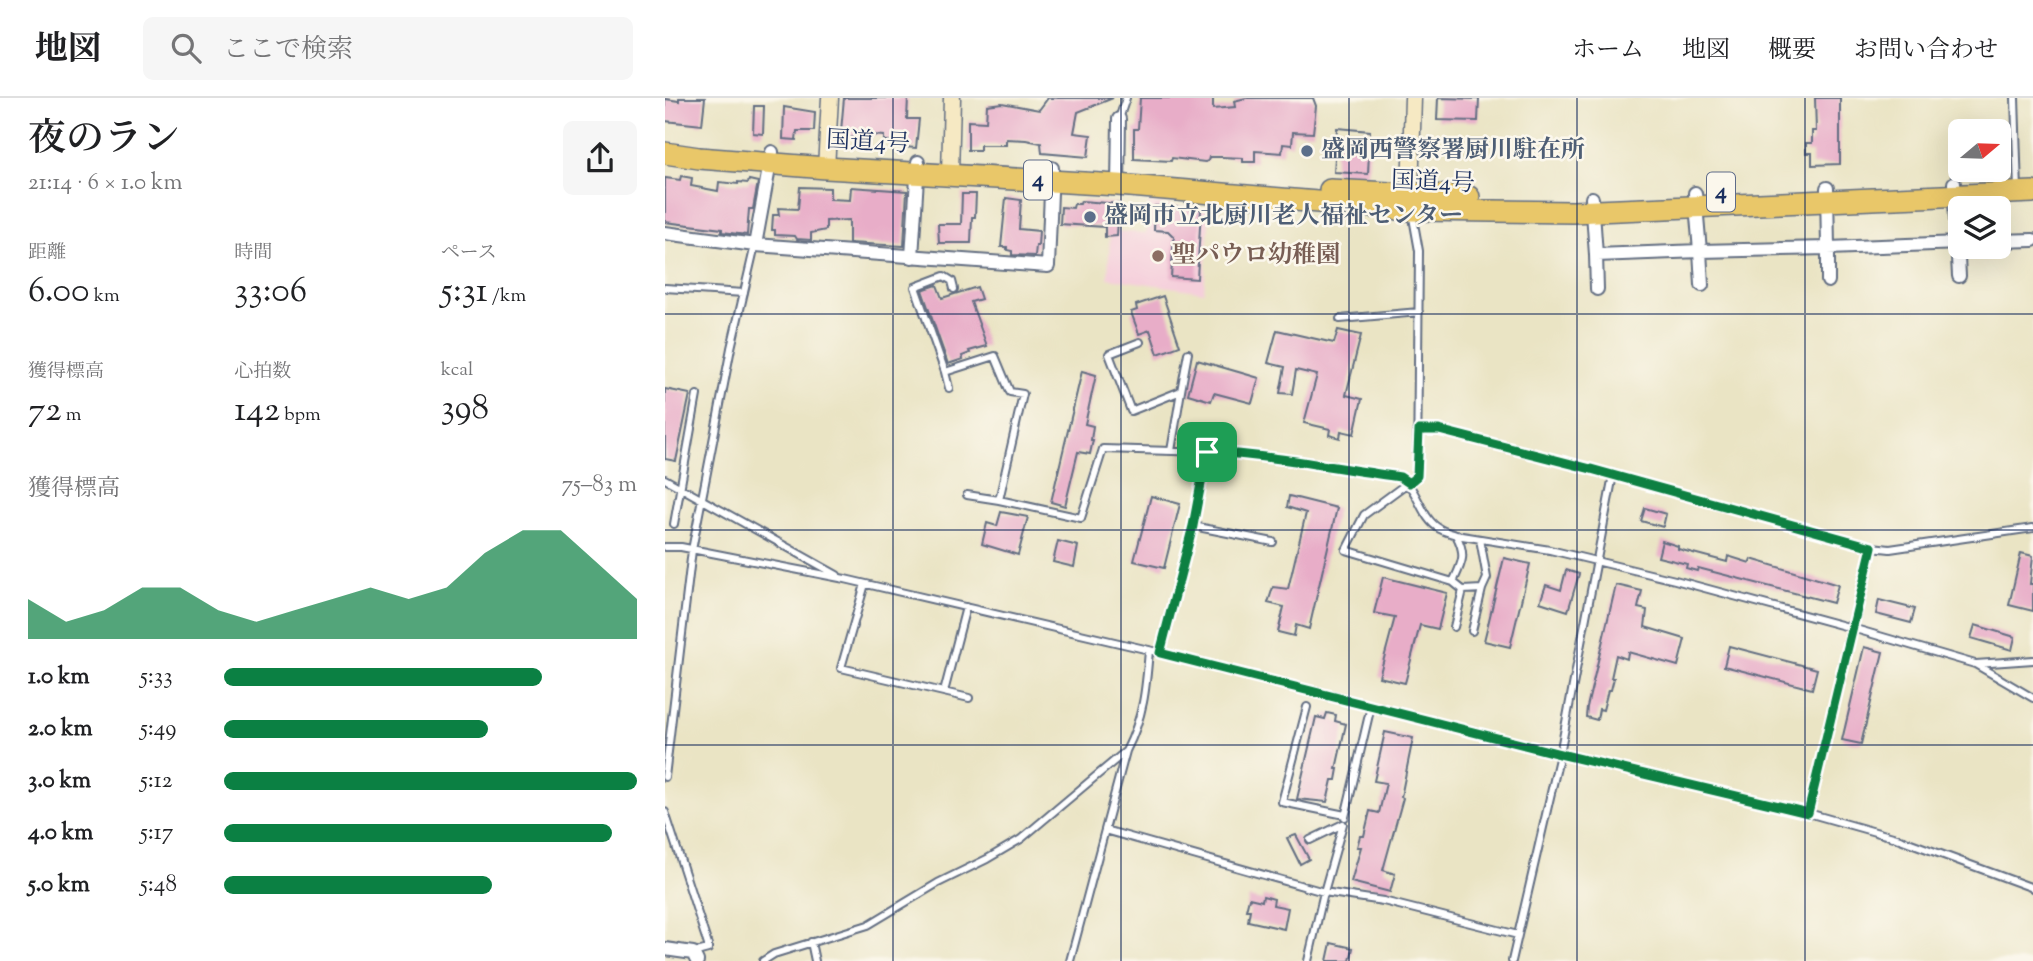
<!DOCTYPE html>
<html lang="ja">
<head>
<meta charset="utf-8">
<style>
  :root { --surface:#fff; --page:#f6f6f6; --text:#202124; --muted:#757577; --line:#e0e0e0; --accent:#0b8043 }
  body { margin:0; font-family:"Sorts Mill Goudy","Noto Serif JP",serif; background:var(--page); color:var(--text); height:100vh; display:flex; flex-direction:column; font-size:26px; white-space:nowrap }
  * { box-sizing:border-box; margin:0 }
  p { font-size:23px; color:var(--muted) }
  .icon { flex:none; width:38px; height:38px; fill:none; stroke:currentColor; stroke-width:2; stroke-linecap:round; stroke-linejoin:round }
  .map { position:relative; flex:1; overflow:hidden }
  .panel { display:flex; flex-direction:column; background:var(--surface); width:665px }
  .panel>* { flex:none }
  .needle { width:46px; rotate:71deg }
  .buttons { position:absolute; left:1283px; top:21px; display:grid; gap:14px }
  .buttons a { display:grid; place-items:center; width:63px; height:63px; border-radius:10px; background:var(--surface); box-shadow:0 7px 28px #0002; font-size:35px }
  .pin { position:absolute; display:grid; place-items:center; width:60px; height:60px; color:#fff; margin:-30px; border-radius:14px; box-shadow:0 4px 10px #0006 }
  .round { display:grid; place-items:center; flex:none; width:74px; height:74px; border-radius:10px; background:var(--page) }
  .head { display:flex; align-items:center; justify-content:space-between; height:119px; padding:0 28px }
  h1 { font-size:38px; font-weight:600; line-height:52px }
  .figures { display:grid; grid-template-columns:repeat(3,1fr); gap:10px; height:119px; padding:7px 28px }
  .figures div { display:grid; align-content:center }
  .figures b { font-size:35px; font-weight:600 }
  .figures small { font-size:19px; font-weight:400 }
  .figures p { font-size:19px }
  .chart { height:196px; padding:14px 28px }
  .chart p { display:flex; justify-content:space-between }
  .chart svg { width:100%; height:126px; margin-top:7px; fill:var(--accent); opacity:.7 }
  ul { padding:0 28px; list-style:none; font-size:23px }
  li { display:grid; grid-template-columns:112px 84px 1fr; align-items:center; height:52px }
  li i { height:18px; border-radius:9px; background:var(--accent) }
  header { display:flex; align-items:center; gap:42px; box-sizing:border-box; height:98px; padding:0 35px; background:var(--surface); border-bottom:2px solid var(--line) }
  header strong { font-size:33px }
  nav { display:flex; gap:38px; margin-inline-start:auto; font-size:24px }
  .search { width:490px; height:63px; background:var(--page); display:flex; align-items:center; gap:18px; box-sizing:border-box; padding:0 24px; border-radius:10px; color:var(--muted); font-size:26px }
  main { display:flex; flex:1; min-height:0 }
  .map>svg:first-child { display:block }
</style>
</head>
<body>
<header>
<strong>地図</strong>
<div class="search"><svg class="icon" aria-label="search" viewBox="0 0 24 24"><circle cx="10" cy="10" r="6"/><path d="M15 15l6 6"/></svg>ここで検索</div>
<nav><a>ホーム</a><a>地図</a><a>概要</a><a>お問い合わせ</a></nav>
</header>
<main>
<section class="panel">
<div class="head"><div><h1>夜のラン</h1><p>21:14 · 6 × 1.0 km</p></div><a class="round"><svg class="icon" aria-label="share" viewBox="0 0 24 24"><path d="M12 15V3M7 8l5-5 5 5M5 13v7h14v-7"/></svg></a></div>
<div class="figures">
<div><p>距離</p><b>6.00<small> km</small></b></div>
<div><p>時間</p><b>33:06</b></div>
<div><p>ペース</p><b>5:31<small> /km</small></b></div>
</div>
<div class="figures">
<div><p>獲得標高</p><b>72<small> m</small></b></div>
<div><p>心拍数</p><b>142<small> bpm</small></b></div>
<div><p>kcal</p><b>398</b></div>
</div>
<div class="chart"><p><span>獲得標高</span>75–83 m</p>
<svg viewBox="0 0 160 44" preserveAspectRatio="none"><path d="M0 44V30L10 38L20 34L30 26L40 26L50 34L60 38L70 34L80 30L90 26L100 30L110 26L120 14L130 6L140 6L150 18L160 30V44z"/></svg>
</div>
<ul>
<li><b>1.0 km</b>5:33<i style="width:77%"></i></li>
<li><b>2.0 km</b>5:49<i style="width:64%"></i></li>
<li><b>3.0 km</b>5:12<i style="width:100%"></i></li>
<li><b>4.0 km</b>5:17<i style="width:94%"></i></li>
<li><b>5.0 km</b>5:48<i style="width:65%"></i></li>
</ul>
</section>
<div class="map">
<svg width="1368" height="863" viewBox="0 0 1368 863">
  <rect width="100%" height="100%" fill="#fbf7ec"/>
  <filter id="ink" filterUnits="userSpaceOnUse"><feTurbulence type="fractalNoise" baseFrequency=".0143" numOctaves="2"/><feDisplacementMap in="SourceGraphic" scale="14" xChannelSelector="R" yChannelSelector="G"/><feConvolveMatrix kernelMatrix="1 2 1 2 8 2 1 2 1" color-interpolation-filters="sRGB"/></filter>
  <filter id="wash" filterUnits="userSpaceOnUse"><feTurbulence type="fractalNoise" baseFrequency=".00686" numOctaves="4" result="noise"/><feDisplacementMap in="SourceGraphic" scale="28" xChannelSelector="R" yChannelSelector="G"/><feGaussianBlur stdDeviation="1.57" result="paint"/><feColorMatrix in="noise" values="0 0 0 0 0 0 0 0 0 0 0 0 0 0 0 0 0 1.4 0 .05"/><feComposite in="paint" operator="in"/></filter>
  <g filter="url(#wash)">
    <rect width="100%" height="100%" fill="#eae4c4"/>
    <path fill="#f5cfdb" d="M483 105 545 112 539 194 443 180 445 133 481 135Z"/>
    <g id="blocks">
      <path fill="#e8adc8" d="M14 0H40L37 27 0 23V1L14 3Z
        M179 0H243L242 21H254L251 50 226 48V43H219V38L194 36 193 40 179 39 176 33Z
        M383 0H448L413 14 409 35 426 37 423 59 377 55 376 45 361 42 341 41V47H315V52H303V23L321 24 322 7 337 5 374 12Z
        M475 0H548V11L570 9 569 3 581 0H648L651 8 648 35 628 34 627 47 618 46 617 55 590 53V64H578V60L556 59H544L543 63 540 64 507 60 506 63 469 61V31H473Z
        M773 0 814 1 813 23 772 22Z
        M1150 0H1175V66L1147 67V55H1141V45H1147V33H1151Z
        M89 8H99L98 36 88 35Z
        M119 9 150 14 149 33H132L131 42 118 41Z
        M672 30 705 33 703 76 669 74Z
        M16 78 27 80 26 88 53 93 54 84 73 86V84L83 85 84 82 93 84 88 111H84L82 137 57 134V131L0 124V80L15 82Z
        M135 89 165 90V101L185 102 186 89 242 93 239 148 184 145V122L161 123V132L146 135V142L132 141 130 138 110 137V132H107L108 117H114L113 110 133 111Z
        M297 96H311L310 119H307L306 145H274L273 126H296Z
        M341 100 356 102 354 131 374 133 373 148H371L370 158 347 157V153L342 152V149H336Z
        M416 103 454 106 452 138 440 139V129L395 126 396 109 408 110 409 106H415Z
        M490 108 536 111 532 181 506 179 509 139 503 133 489 132Z
        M272 187 277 200 312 189 316 201 306 204 322 248 304 253 305 255 297 258 298 261 283 266 257 192Z
        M498 198 515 248 493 256 485 232 474 236 466 214 472 212 471 207Z
        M612 232 669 245 673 232 696 237 681 297 697 301 689 336 676 333 675 340 664 337 665 331 639 325 652 277 631 272 627 296 615 295 620 269 603 265Z
        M532 262 594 280 587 305 549 295 546 303 523 296Z
        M417 273 431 277 420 326 428 328 426 342H428L425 356 413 354 400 408 386 404Z
        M0 291 25 296 11 363 0 361Z
        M486 398 515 406 499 470 469 463Z
        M624 398 672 410 644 531 631 527 629 538 613 534 619 509 603 505 608 489 623 491 641 415 622 409Z
        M980 410 1001 416 998 429 976 423Z
        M336 414 363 419 353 457 317 446 322 425 332 428Z
        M393 443 413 448 409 469 388 464Z
        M997 443 1013 448V451L1062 464 1063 458 1085 465 1086 461 1173 487 1168 505 1033 470 1032 473 1021 470 1022 466 993 459Z
        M1356 455 1368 458 1365 486H1368V513L1344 507Z
        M839 460 865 466 845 549 819 543Z
        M901 472 914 476 903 513 875 504 881 487 896 492Z
        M718 479 782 495 773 531 755 527 740 585 714 579 730 519 709 515Z
        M951 487 977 493 973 510 982 512 980 529 1020 541 1013 568 963 554 962 561 951 557 946 580H949L946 592H943L938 612 934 611 932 622 921 619 922 609Z
        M1214 502 1250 511 1246 525 1211 516Z
        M1310 527 1350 539 1347 552 1306 540Z
        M1064 548 1152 571 1147 591 1059 568Z
        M1199 549 1218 554 1196 646 1177 642Z
        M662 615 671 617 670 623 681 626 671 671H673L671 682H667L662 704 632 701 651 619 660 621Z
        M720 634 748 640 736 699 738 700 718 772 730 776 725 794 686 784 696 749H692L695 738H699L705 713 714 715 721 685 709 683Z
        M631 737 644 761 635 766 622 740Z
        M598 798 609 801 608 807 623 810 619 831 583 823 585 812H581L584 800 597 803Z
        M666 845 688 850 685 863H662Z"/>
    </g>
  </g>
  <g filter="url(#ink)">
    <use href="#blocks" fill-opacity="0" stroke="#636e82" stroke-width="2"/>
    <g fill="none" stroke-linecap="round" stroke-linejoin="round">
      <defs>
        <path id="lane" d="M1350 0 1353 93
          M454 21 461 0
          M747 114 754 153 752 378 699 417 681 452 788 484
          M0 190 79 195
          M289 191 287 183 279 178 250 189 280 274 330 258 345 294 358 296 334 402
          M675 221 754 214
          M475 244 444 256 466 313 516 293 506 353
          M280 274 284 290
          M516 293 523 255
          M754 332H774L926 371 1207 449 1225 451 1368 430
          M0 381 172 477
          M302 397 334 402 416 420 438 351 542 354
          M9 426 32 297
          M608 444 528 428 542 354C607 357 671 370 735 379 754 391 755 420 775 431 780 434 786 435 791 437
          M0 449H16L180 481 484 552 895 656 1143 715 1235 741 1368 790
          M200 486 176 570 304 600
          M798 492 788 484C797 465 802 457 791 437L885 452 1010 482 1187 530 1310 566 1368 600
          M789 529 798 492 817 491
          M807 533 817 491 822 480 815 441
          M495 555 528 428
          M1311 566 1368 562
          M279 594 301 509
          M642 609 617 704 680 717
          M0 679 27 452 66 250 90 147
          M0 714 43 847V851L28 855
          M1143 715 1207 449
          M680 719 706 608
          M440 732 659 794 643 863
          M645 742 678 726 659 794 718 803 853 837
          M146 844 150 863
          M98 863 109 856 203 827 273 785 322 761 356 741 461 653
          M405 863 461 653C479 618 481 590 484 552
          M847 863 895 656 948 377"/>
        <path id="street" d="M1289 85 1294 178
          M453 87 454 21
          M1162 90 1163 150 1295 145
          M927 100 931 157
          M0 135 90 147 383 168 387 70
          M1334 143 1368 142
          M90 147 107 54
          M247 159 253 64
          M1037 187 1035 153 1163 150V183
          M932 191 931 157 1035 153 1030 95
          M0 851 28 855 32 863"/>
        <path id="secondary" d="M161 70 165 0
          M285 76 287 0
          M745 95 748 0"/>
        <path id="highway" d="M0 55 34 60 161 70 453 87 747 112 908 114 1368 94
          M665 92 804 99"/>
      </defs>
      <use href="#lane" stroke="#636e82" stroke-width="10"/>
      <use href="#street" stroke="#636e82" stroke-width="16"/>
      <use href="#secondary" stroke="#636e82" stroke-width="19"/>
      <use href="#highway" stroke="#636e82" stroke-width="24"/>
      <use href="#lane" stroke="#fff" stroke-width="6"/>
      <use href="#street" stroke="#fff" stroke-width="12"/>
      <use href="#secondary" stroke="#f6e9c3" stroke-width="16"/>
      <use href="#highway" stroke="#e9c769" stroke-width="21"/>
    </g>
  </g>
  <g fill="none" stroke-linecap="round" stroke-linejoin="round" filter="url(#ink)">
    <defs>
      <path id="route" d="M754 332H774L926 371 1207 449 1143 715 895 656 495 555 528 428 542 354C607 357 671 370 735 379L744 385 752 378Z"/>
    </defs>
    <use href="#route" stroke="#fff" stroke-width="14"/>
    <use href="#route" stroke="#0b8043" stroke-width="9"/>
  </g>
  <path fill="none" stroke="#1b2f5e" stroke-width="2" stroke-opacity="0.55" d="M228 0V863M456 0V863M684 0V863M912 0V863M1140 0V863M0 216H1368M0 432H1368M0 647H1368"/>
  <g fill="#5c6f8a" stroke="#fbf7ec" stroke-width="2.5">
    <circle cx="642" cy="53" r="7"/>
    <circle cx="425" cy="119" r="7"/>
  </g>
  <circle fill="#8d6e63" stroke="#fbf7ec" stroke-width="2.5" cx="493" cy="158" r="7"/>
  <g text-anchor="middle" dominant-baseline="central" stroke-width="5" stroke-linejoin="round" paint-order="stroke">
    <g fill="#fbf7ec" stroke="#5e6b89" stroke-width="2">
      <rect x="359" y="62.5" width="28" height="39" rx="5"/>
      <rect x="1042" y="74.5" width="28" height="39" rx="5"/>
    </g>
    <g font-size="23" font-weight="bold" fill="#1b2f5e">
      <text x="373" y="82">4</text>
      <text x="1056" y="94">4</text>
    </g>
    <g font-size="24" fill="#1b2f5e" stroke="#fbf7ec">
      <text transform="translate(203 45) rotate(3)">国道4号</text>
      <text transform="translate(768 85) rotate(2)">国道4号</text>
    </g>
    <g font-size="24" font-weight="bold" fill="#4e5e75" stroke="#fbf7ec" text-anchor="start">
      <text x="656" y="53">盛岡西警察署厨川駐在所</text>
      <text x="439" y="119">盛岡市立北厨川老人福祉センター</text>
    </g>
    <g font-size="24" font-weight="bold" fill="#785e54" stroke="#fbf7ec" text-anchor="start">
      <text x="507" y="158">聖パウロ幼稚園</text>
    </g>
  </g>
</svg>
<div class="buttons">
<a><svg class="needle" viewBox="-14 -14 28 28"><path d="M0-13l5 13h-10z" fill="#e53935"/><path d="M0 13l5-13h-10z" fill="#757577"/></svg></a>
<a><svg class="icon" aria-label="layers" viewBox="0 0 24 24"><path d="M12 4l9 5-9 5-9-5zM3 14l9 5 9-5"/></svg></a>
</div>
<div class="pin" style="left:542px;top:354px;background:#1e9e55"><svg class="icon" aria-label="arrive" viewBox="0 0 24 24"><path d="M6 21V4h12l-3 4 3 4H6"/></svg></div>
</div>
</main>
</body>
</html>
